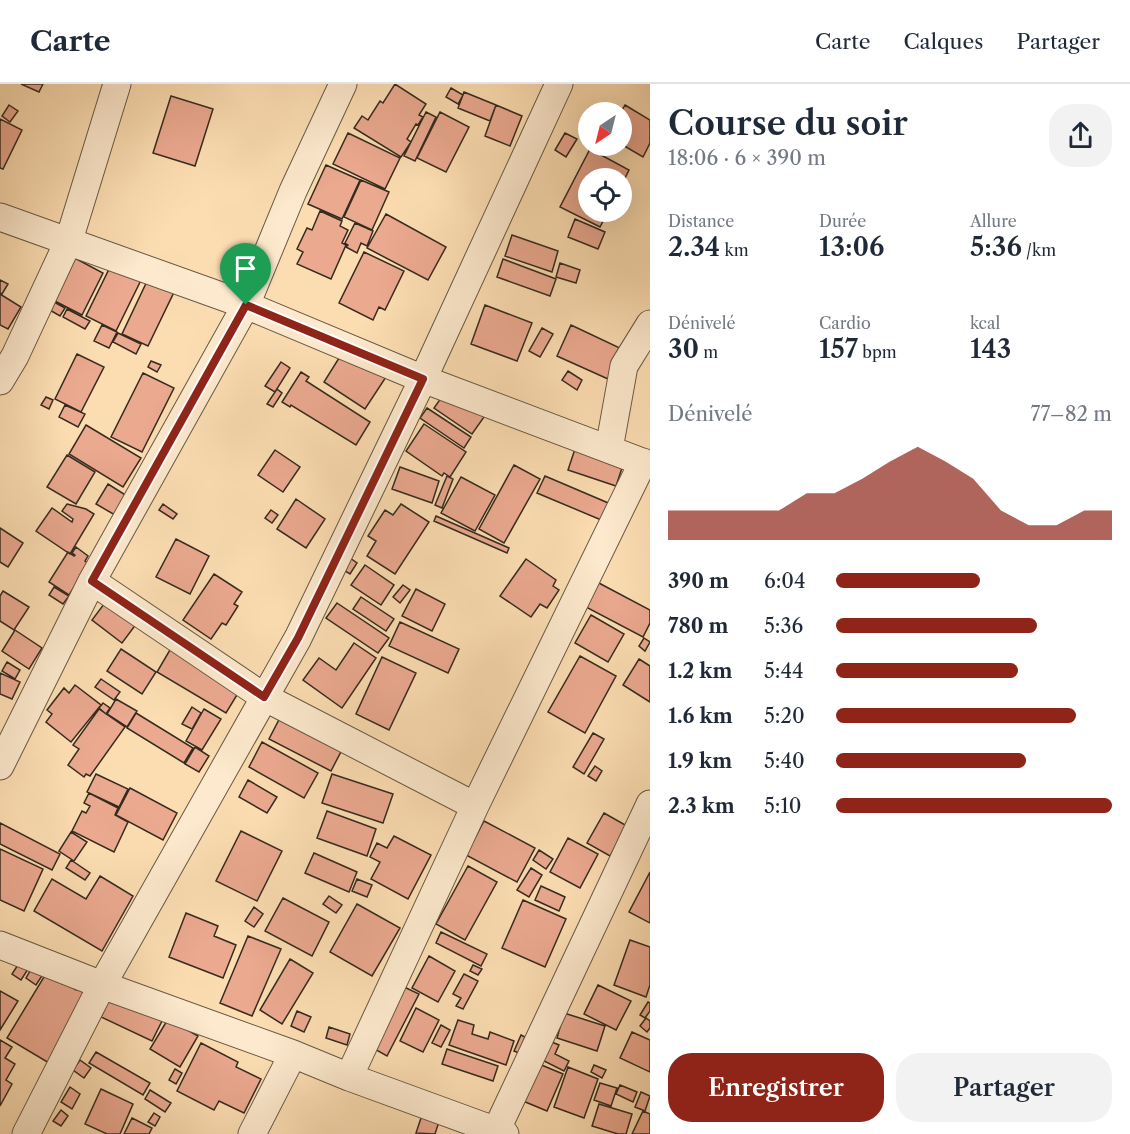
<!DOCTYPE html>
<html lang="fr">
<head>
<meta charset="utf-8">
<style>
  :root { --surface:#fff; --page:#f2f2f3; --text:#1f2937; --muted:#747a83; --line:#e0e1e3; --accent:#8f2418 }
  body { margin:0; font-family:"Libre Caslon Text",serif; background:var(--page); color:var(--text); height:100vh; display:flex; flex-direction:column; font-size:22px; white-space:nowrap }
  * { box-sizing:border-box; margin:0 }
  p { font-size:20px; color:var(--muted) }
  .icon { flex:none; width:33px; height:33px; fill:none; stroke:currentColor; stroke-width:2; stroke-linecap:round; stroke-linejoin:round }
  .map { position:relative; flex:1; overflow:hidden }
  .panel { display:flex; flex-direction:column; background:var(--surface); width:480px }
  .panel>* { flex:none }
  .needle { width:39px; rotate:215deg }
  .buttons { position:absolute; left:578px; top:18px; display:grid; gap:12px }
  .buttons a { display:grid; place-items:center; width:54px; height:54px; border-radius:50%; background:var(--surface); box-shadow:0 6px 24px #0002; font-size:30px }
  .pin { position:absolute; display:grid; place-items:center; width:51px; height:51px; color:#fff; margin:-62px -26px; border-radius:50% 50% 50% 0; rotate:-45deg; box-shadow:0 0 6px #0007 }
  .pin .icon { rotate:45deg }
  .round { display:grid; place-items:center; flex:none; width:63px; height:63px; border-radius:24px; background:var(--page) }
  .headline { display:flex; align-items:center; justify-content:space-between; height:102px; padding:0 18px }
  h1 { font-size:33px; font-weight:600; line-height:45px }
  .figures { display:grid; grid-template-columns:repeat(3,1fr); gap:9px; height:102px; padding:6px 18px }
  .figures div { display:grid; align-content:center }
  .figures b { font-size:26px; font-weight:600 }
  .figures small { font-size:16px; font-weight:400 }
  .figures p { font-size:16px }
  .chart { height:168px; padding:12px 18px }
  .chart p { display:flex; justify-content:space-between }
  .chart svg { width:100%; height:108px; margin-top:6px; fill:var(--accent); opacity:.7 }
  .button { display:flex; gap:12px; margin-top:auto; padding:12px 18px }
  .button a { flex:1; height:69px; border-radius:24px; background:var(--accent); color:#fff; font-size:24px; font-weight:600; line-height:69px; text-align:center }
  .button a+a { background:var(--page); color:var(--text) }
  ul { padding:0 18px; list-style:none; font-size:20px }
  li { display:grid; grid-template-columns:96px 72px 1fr; align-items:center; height:45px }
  li i { height:15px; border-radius:8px; background:var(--accent) }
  header { display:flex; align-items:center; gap:36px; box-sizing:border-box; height:84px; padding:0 30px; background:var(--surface); border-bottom:2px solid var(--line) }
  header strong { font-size:28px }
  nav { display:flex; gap:33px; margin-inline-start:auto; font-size:21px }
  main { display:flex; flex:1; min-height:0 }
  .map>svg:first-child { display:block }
</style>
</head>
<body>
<header>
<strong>Carte</strong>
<nav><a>Carte</a><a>Calques</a><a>Partager</a></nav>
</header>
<main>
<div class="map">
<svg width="650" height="1050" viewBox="0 0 650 1050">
  <rect width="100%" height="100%" fill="#fcddb2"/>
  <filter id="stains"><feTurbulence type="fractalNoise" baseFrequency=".00333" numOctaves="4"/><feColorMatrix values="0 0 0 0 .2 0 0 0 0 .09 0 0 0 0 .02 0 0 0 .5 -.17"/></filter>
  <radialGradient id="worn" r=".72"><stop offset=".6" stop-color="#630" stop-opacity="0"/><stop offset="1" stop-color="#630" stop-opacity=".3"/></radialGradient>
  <path fill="#eba990" stroke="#352b1f" stroke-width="1.5" d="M21 0H43L39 8Z
    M395 0 426 20 419 31 423 33 418 41 416 40 407 55 411 58 401 73 354 44 362 32 368 36 380 17 383 19Z
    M451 4 463 11 458 20 446 13Z
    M464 8 496 21 490 37 458 24Z
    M171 12 213 25 195 82 153 69Z
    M9 21 18 27 10 38 2 32Z
    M496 21 522 32 510 62 485 52Z
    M625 21 650 36V59L643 73 621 60V28Z
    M426 28 436 33 415 77 404 72Z
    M440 28 469 43 446 88 417 74Z
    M0 35 22 46 3 85 0 84Z
    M348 49 400 74 385 105 333 80Z
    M565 49 577 55 566 73 555 66Z
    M590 65 629 86 621 102V94H588V128H608L600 143 560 123Z
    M326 81 360 96 342 135 308 120Z
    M361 96 389 108 372 146 344 133Z
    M320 127 342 137 340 142 348 146 342 159 346 161 331 195 297 180 303 168 297 165 307 144 312 146Z
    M386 130 446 163 428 196 367 164Z
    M575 135 605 148 598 165 568 153Z
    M355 139 373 147 367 162 361 159 357 169 346 163 348 161 345 159Z
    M512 151 558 167 552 188 505 172Z
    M364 168 404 187 385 226 379 223 373 236 339 219Z
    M69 171 103 189 82 231 47 213Z
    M115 173 145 188 116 247 86 232Z
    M503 175 556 195 550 212 497 193Z
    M560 179 580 186 576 199 556 193Z
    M150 191 176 204 148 262 122 250Z
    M0 196 8 200 2 210 0 209Z
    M0 210 21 223 8 245 0 241Z
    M45 213 65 224 60 232 41 221Z
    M485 221 532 239 517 277 471 260Z
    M67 225 90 237 85 245 63 233Z
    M102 241 117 248 109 264 94 257Z
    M571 241 622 265 608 295 557 272Z
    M542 244 553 250 540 273 529 267Z
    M118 249 141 260 136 270 113 258Z
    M344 266 386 293 365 325 324 298Z
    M77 270 104 283 81 328 55 315Z
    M151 277 161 281 157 288 148 283Z
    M281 278 290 284 275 308 265 302Z
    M568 287 582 296 577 306 562 296Z
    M301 288 309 293 306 297 370 338 356 361 291 321 290 323 282 318Z
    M143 289 174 304 142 368 111 353Z
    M277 305 282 309 273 323 267 320Z
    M446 307 484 333 472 350 434 324Z
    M46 313 53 316 49 325 41 321Z
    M65 321 85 330 78 343 59 333Z
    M427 324 471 353 464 364 420 334Z
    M424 340 466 368 450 393 444 389 442 392 406 367Z
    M86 341 141 374 123 403 69 370Z
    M578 356 626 372 616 402 568 386Z
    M275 366 300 383 283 408 258 391Z
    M67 371 95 388 76 420 47 403Z
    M514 381 540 395 504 459 479 445Z
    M400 383 439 397 432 419 392 405Z
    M447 392 453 395 442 424 435 421Z
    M545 392 613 421 606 438 537 409Z
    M461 393 495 411 475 447 441 429Z
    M108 400 127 412 115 431 96 420Z
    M296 415 325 435 306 464 277 445Z
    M67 420 86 425 94 430 70 470 36 447 52 424 72 438 73 435 62 427Z
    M163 420 177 430 173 435 159 426Z
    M401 420 429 438 395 490 367 472 376 457 368 452 385 426 393 431Z
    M271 426 278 431 272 439 265 434Z
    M436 432 509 464 507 469 434 437Z
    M0 444 23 459 8 483 0 478Z
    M176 455 209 472 190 510 156 493Z
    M76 463 88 472 85 477 89 480 69 511 49 498 68 468 74 472 75 471 72 469Z
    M350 474 357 479 350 490 342 485Z
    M526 475 556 496 553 502 559 506 547 524 540 520 531 533 500 512Z
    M365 481 394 501 381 521 351 501Z
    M214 490 242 508 234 520 238 522 226 541 222 539 211 555 183 536Z
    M597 498 650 526V539L643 553 584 522Z
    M403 501 410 506 400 519 393 513Z
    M54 503 69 512 63 520 49 511Z
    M116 504 146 527 122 559 92 536Z
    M416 505 445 520 432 547 402 532Z
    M3 507 29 523 14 546 0 537V512Z
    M361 513 394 535 386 547 353 525Z
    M337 519 389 554 378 569 326 534Z
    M591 531 624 550 608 578 575 559Z
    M400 538 459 565 448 589 389 562Z
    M15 546 42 564 29 585 2 567Z
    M644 554 650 558 645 567 639 562Z
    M174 559 243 601 226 629 157 588Z
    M354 559 376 574 342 624 303 596 319 574 336 586Z
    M121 565 156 588 142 610 107 587Z
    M580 572 616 592 585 649 548 628Z
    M382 573 416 589 389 646 356 630Z
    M639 575 650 582V618L623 601Z
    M7 578 20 586 15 595 2 587Z
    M0 589 20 598 12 615 0 610Z
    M101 595 120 608 114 616 95 603Z
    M75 601 101 621 71 658 46 638 52 630 47 626 64 604 69 609Z
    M116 615 137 627 127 643 107 630Z
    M103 619 110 624 106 630 99 624Z
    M192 623 201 629 192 645 182 640Z
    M99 625 125 643 90 692 86 690 84 693 68 681 79 665 73 661Z
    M204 625 221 635 202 666 186 657Z
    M284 626 346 658 331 687 269 655Z
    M136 629 193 664 184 679 127 644Z
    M593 649 604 655 584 690 573 683Z
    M262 658 318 689 304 714 249 683Z
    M195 663 209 672 199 688 185 680Z
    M595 682 602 687 596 697 588 692Z
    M96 690 128 705 119 723 87 708Z
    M332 690 393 710 383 739 322 719Z
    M248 696 277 713 267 729 239 713Z
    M130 704 177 729 163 756 116 731Z
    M89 709 118 724 115 731 128 738 114 768 72 747 82 727 86 729 90 722 84 719Z
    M327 727 376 745 367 772 317 754Z
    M604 729 627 742 610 772 587 759Z
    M484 737 535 764 517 798 466 771Z
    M0 739 60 770 52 786 0 760Z
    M241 747 282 767 257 817 216 797Z
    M71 748 87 758 74 777 59 767Z
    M394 752 431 771 408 815 371 795 380 778 370 773 377 759 387 764Z
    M568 754 598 770 580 804 550 788Z
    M0 765 43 785 24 827 0 816Z
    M539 766 553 775 546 785 533 776Z
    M314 769 357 788 349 808 305 789Z
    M71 776 90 789 85 796 66 784Z
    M468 782 497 798 465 856 436 840Z
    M531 784 542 791 529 813 517 806Z
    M650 788V839L629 828Z
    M100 792 133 812 102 867 34 827 52 795 86 815Z
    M357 795 372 801 367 813 352 807Z
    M541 802 565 813 559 827 535 816Z
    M329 812 342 821 336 829 323 820Z
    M283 814 329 838 312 872 265 847Z
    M523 816 566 835 545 883 502 864Z
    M357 820 400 844 372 892 330 868Z
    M254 823 263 830 254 843 245 837Z
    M186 829 218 842 214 852 236 861 223 894 169 873Z
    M441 848 487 870 481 882 436 859Z
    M248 852 281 865 252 932 220 919Z
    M630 856 650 863V901L646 913 614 901Z
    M429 872 455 887 438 918 412 904Z
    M290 875 313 889 282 940 260 926Z
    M21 876 30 882 21 896 12 890Z
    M34 880 45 887 36 901 26 894Z
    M473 881 482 885 478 891 470 887Z
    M50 883 63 898 76 906 79 901 92 909 49 979 7 954Z
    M464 890 478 897 463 925 456 922 461 914 453 910Z
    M598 901 631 917 616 946 584 930Z
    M402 902 419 910 387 972 371 963Z
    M0 907 18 917 0 946Z
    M111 912 162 937 152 957 101 933Z
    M648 918 650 919V927L645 934 640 931Z
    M416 924 439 936 423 968 400 957Z
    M297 927 311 933 304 948 291 942Z
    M564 929 605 942 597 967 557 954Z
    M646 934 650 937V944L647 948 640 942Z
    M168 935 198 952 180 983 150 965Z
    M458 936 474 941 472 950 488 955 490 948 514 957 506 981 449 961Z
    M441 941 450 946 441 963 432 959Z
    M329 943 350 950 347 961 326 954Z
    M632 948 650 956V988L620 974Z
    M521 951 525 953 519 969 514 967Z
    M0 956 12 963 5 974 15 980 6 996 12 1000 0 1022Z
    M547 956 559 961 555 970 569 977 564 987 538 974Z
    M201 959 238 978 236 983 261 995 244 1029 219 1017 214 1026 177 1007Z
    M447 965 498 982 493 997 442 980Z
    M96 968 150 999 143 1011 89 979Z
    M80 976 91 984 84 994 73 986Z
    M539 980 563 990 547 1027 523 1017Z
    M594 981 606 986 602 994 591 988Z
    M568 983 598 995 584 1034 554 1023Z
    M175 985 182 989 176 1000 169 996Z
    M600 999 617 1004 611 1022 594 1016Z
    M620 1001 637 1008 633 1018 616 1010Z
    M70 1003 80 1010 72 1025 61 1018Z
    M101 1005 133 1020 120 1050H107L85 1040Z
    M150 1006 171 1019 165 1028 145 1015Z
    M641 1008 650 1012 645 1027 635 1023Z
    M599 1020 632 1030 626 1050H618L592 1042Z
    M425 1022 442 1028 435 1050 416 1049Z
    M61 1026 68 1032 61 1042 53 1037Z
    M643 1027 650 1030V1050H632Z
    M154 1029 160 1033 155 1042 148 1038Z
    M132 1034 152 1044 149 1050H124Z"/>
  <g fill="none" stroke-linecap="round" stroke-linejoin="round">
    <defs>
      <path id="minor" d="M0 133 246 221 423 295 650 381
        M0 297 15 272 69 156 117 0
        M609 365 624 282 650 240
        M92 497 264 613 475 722
        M0 682 92 497 246 221 293 107 343 0
        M0 861 102 901 293 970 349 993 505 1050
        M349 993 475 722 643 378
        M496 1047 650 720
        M26 1050 102 901 298 554 423 295 559 0
        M252 1050 293 970"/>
    </defs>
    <use href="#minor" stroke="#675844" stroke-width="29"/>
    <use href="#minor" stroke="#fde9cd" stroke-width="27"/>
  </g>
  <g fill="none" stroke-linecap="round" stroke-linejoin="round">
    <defs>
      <path id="route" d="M246 221 423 295 298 554 264 613 92 497Z"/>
    </defs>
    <use href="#route" stroke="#fff" stroke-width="12"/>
    <use href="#route" stroke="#8f2418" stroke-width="8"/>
  </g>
  <rect width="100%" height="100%" filter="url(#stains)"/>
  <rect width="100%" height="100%" fill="url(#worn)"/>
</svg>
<div class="buttons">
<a><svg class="needle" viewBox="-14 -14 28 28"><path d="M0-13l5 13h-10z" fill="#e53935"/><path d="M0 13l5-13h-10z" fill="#747a83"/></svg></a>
<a><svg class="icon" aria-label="locate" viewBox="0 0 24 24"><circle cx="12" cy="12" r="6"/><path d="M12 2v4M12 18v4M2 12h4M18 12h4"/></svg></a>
</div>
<div class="pin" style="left:246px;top:221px;background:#1e9e55"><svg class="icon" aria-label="arrive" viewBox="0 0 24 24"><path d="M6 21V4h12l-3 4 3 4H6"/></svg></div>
</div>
<section class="panel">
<div class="headline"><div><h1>Course du soir</h1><p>18:06 · 6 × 390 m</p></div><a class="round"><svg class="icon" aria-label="share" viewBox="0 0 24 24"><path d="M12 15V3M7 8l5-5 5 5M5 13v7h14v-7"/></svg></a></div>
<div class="figures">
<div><p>Distance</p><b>2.34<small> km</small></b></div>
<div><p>Durée</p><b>13:06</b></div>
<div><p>Allure</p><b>5:36<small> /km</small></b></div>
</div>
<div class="figures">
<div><p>Dénivelé</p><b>30<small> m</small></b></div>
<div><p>Cardio</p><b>157<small> bpm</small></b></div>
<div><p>kcal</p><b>143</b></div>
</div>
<div class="chart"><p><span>Dénivelé</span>77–82 m</p>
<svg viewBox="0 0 160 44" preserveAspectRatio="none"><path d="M0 44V32L10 32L20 32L30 32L40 32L50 25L60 25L70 19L80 12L90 6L100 12L110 19L120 32L130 38L140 38L150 32L160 32V44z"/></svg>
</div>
<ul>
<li><b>390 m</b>6:04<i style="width:52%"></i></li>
<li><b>780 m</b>5:36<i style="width:73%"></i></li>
<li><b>1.2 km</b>5:44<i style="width:66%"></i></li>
<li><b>1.6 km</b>5:20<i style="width:87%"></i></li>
<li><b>1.9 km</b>5:40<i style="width:69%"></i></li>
<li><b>2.3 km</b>5:10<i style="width:100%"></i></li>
</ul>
<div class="button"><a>Enregistrer</a><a>Partager</a></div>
</section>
</main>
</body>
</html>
